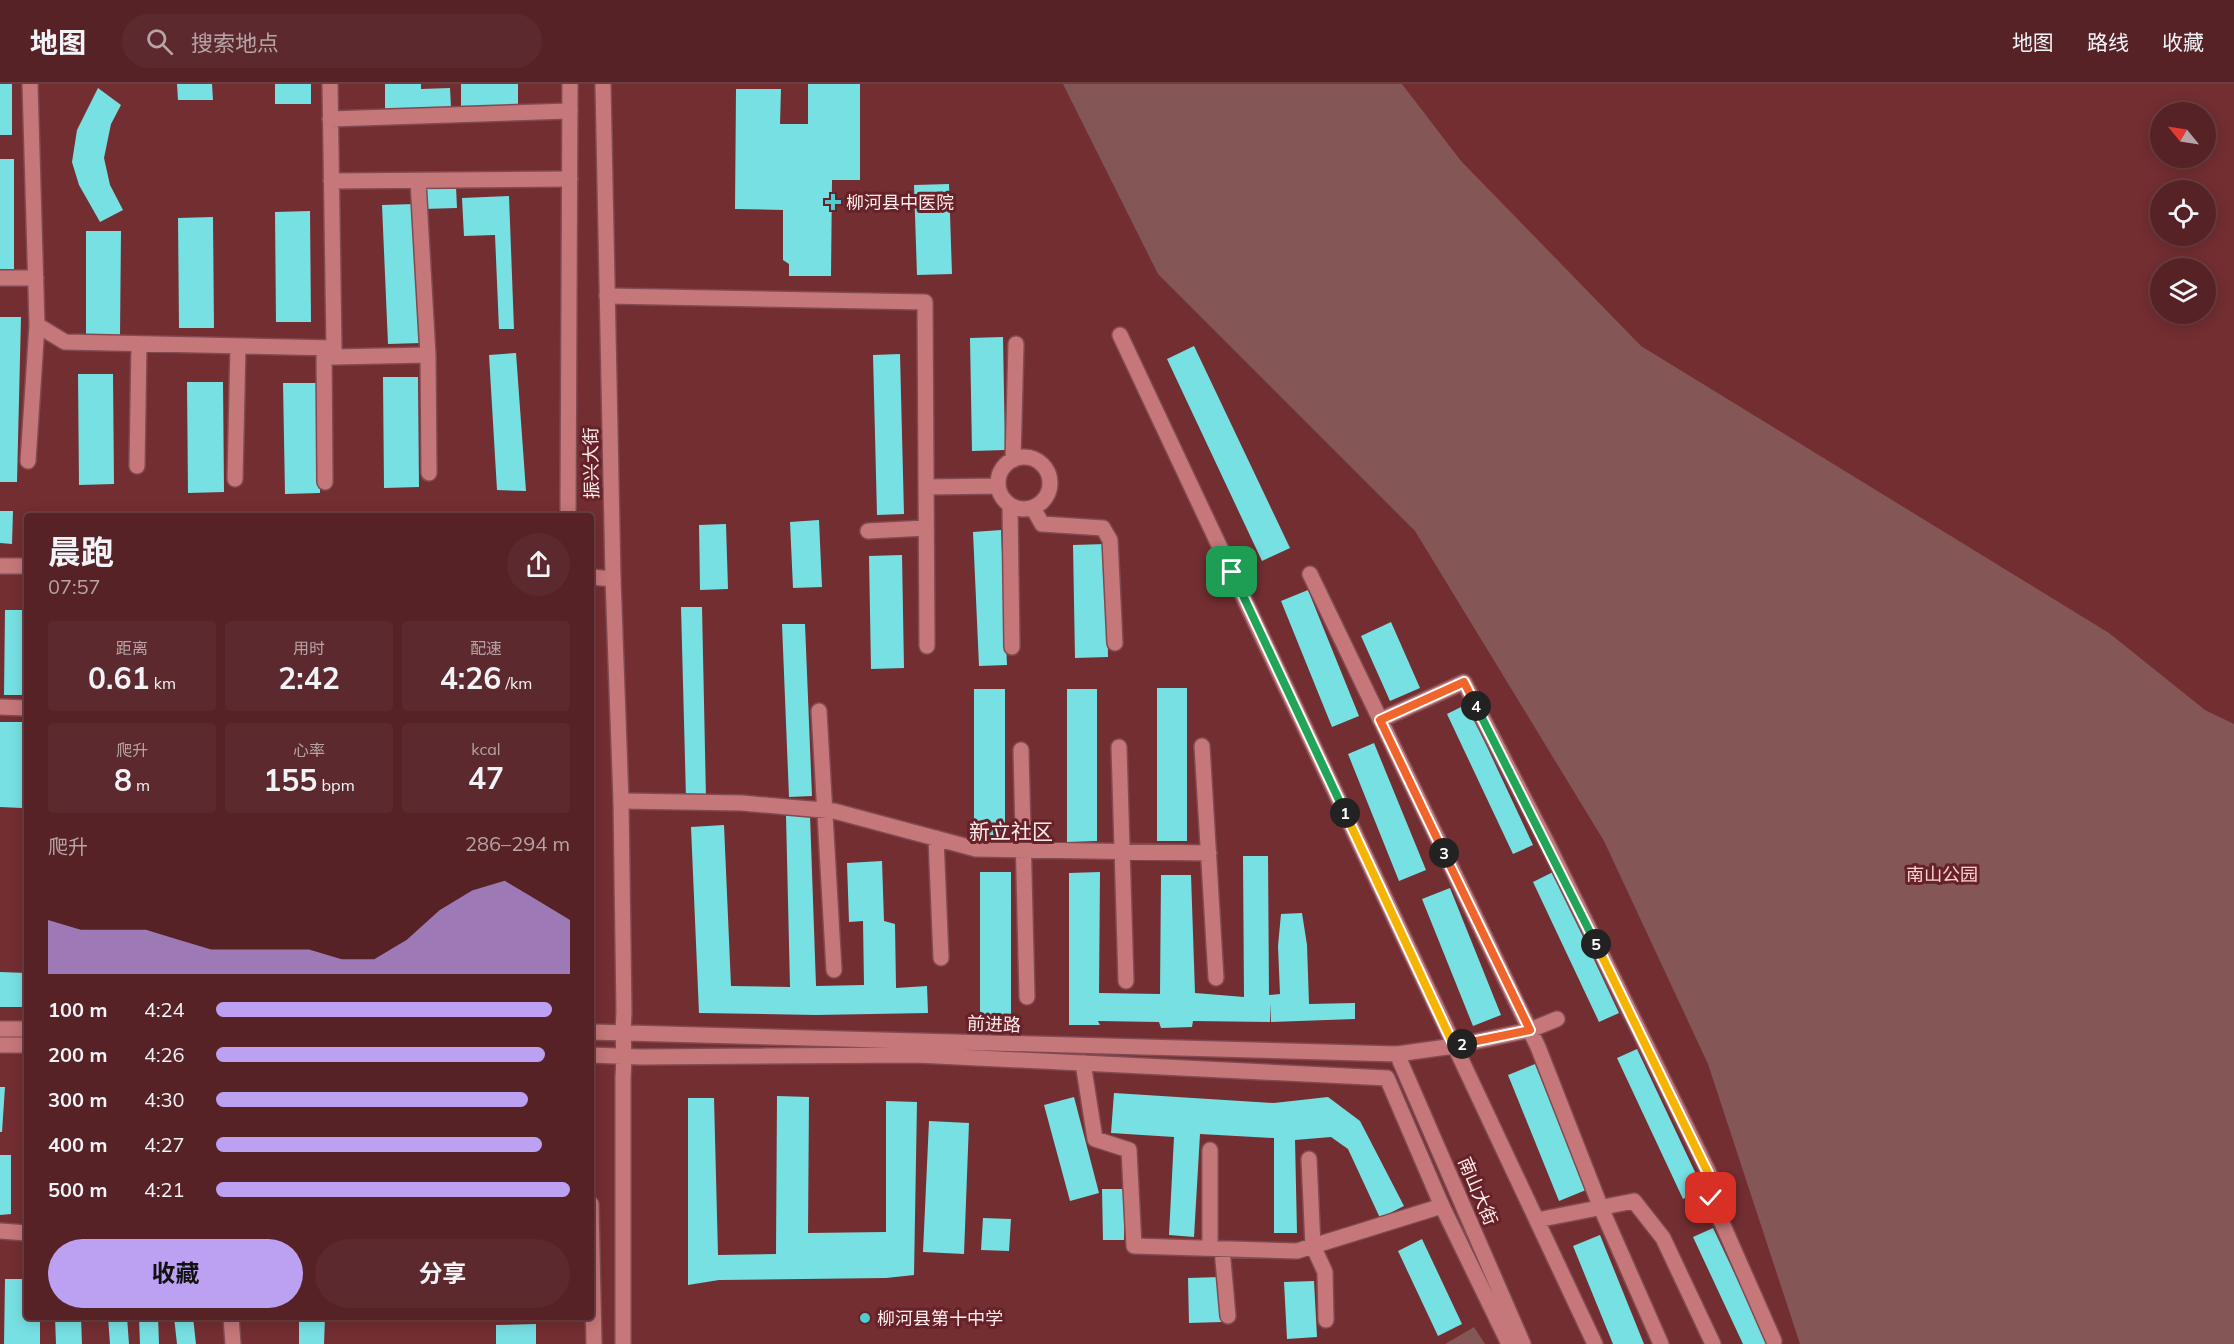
<!DOCTYPE html>
<html lang="zh">
<head>
<meta charset="utf-8">
<style>
  :root { --surface:#562226; --page:#5c2a2e; --text:#f1f3f6; --muted:#b6a4a7; --line:#6c3f43; --accent:#bca0f2 }
  body { margin:0; font-family:Mulish,"Noto Sans SC",sans-serif; background:var(--page); color:var(--text); height:100vh; display:flex; flex-direction:column; font-size:22px; white-space:nowrap }
  * { box-sizing:border-box; margin:0 }
  p { font-size:20px; color:var(--muted) }
  .icon { flex:none; width:33px; height:33px; fill:none; stroke:currentColor; stroke-width:2; stroke-linecap:round; stroke-linejoin:round }
  .map { position:relative; flex:1; overflow:hidden }
  .side { position:absolute; left:24px; top:429px; width:570px; height:807px; display:flex; flex-direction:column; background:var(--surface); border-radius:6px; box-shadow:0 3px 15px #0003,0 0 0 2px var(--line) }
  .side>* { flex:none }
  .needle { width:39px; rotate:300deg }
  .tools { position:absolute; left:2150px; top:18px; display:grid; gap:12px }
  .tools a { display:grid; place-items:center; width:66px; height:66px; border-radius:50%; background:var(--surface); box-shadow:0 3px 15px #0003,0 0 0 2px var(--line); font-size:30px }
  .pin { position:absolute; display:grid; place-items:center; width:51px; height:51px; color:#fff; margin:-26px; border-radius:12px; box-shadow:0 3px 9px #0006 }
  .km { position:absolute; width:30px; height:30px; margin:-15px; border-radius:50%; background:#222; color:#fff; font-size:16px; line-height:30px; text-align:center }
  .round { display:grid; place-items:center; flex:none; width:63px; height:63px; border-radius:32px; background:var(--page) }
  .head { display:flex; align-items:center; justify-content:space-between; height:102px; padding:0 24px }
  h1 { font-size:33px; font-weight:700; line-height:45px }
  .metrics { display:grid; grid-template-columns:repeat(3,1fr); gap:9px; height:102px; padding:6px 24px }
  .metrics div { display:grid; align-content:center; border-radius:6px; background:var(--page); text-align:center }
  .metrics b { font-size:30px; font-weight:700 }
  .metrics small { font-size:16px; font-weight:400 }
  .metrics p { font-size:16px }
  .chart { height:168px; padding:12px 24px }
  .chart p { display:flex; justify-content:space-between }
  .chart svg { width:100%; height:108px; margin-top:6px; fill:var(--accent); opacity:.7 }
  .action { display:flex; gap:12px; margin-top:auto; padding:12px 24px }
  .action a { flex:1; height:69px; border-radius:36px; background:var(--accent); color:#111; font-size:24px; font-weight:700; line-height:69px; text-align:center }
  .action a+a { background:var(--page); color:var(--text) }
  ul { padding:0 24px; list-style:none; font-size:20px }
  li { display:grid; grid-template-columns:96px 72px 1fr; align-items:center; height:45px }
  li i { height:15px; border-radius:8px; background:var(--accent) }
  header { display:flex; align-items:center; gap:36px; box-sizing:border-box; height:84px; padding:0 30px; background:var(--surface); border-bottom:2px solid var(--line) }
  header strong { font-size:28px }
  nav { display:flex; gap:33px; margin-inline-start:auto; font-size:21px }
  .search { width:420px; height:54px; background:var(--page); display:flex; align-items:center; gap:15px; box-sizing:border-box; padding:0 21px; border-radius:33px; color:var(--muted); font-size:22px }
  .map>svg:first-child { display:block }
</style>
</head>
<body>
<header>
<strong>地图</strong>
<div class="search"><svg class="icon" aria-label="search" viewBox="0 0 24 24"><circle cx="10" cy="10" r="6"/><path d="M15 15l6 6"/></svg>搜索地点</div>
<nav><a>地图</a><a>路线</a><a>收藏</a></nav>
</header>
<div class="map">
<svg width="2234" height="1260" viewBox="0 0 2234 1260">
  <rect width="100%" height="100%" fill="#732e32"/>
  <path fill="#845656" d="M1063 0H1402L1461 77 1641 262 2109 549 2205 626 2234 640V1260H1800L1708 980 1604 757 1415 447 1158 190Z
    M1474 1243 1485 1260H1443H1445Z"/>
  <path fill="#77e0e3" d="M0 0H12V51H0Z
    M177 0H212L213 16H178Z
    M275 0H311V20H275Z
    M385 0H421V5L450 4 451 24 385 28Z
    M461 0H518V24H461Z
    M808 0H860V96H832L831 192H789V180L783 176V126L735 125 736 5H781L780 40H808Z
    M98 4 121 21 111 40 104 74 110 101 123 126 100 138 79 101 72 78 77 46Z
    M0 75H14V185H0Z
    M949 100 952 190 917 191 914 101Z
    M456 103 457 124 423 125V105Z
    M509 112 514 245H499L495 151 464 152 462 114Z
    M415 120 421 259 388 260 382 121Z
    M310 127 311 238H276L275 128Z
    M213 133 214 244H179L178 134Z
    M86 147H121L120 252 86 253Z
    M0 233H21L17 398H0Z
    M1003 253 1005 366 972 367 970 254Z
    M1194 262 1290 464 1262 477 1167 275Z
    M516 269 526 407 497 406 489 271Z
    M900 270 904 430 877 431 873 271Z
    M78 290H113L114 400 79 401Z
    M383 293H418L419 403 384 404Z
    M187 298H223L224 408 188 409Z
    M283 299H319L320 409 285 410Z
    M0 427H13L12 460 0 459Z
    M819 436 822 503 793 504 790 438Z
    M726 440 728 505 700 506 699 441Z
    M1001 446 1007 581 979 582 973 448Z
    M1106 460 1108 573 1075 574 1073 461Z
    M902 471 904 584 871 585 869 472Z
    M1308 506 1359 632 1332 643 1281 517Z
    M681 523H702L706 714H686Z
    M5 526H27V611H4Z
    M1391 538 1420 604 1390 617 1361 552Z
    M782 540H805L812 712 789 713Z
    M1157 604H1187V757H1157Z
    M974 605H1005V758H974Z
    M1067 605H1097V757L1067 758Z
    M1467 620 1533 761 1513 770 1447 630Z
    M0 638H23L22 724 0 723Z
    M1374 659 1426 786 1399 797 1348 670Z
    M786 731H810L816 902 864 901 863 837 849 838 847 779 882 777 884 837 895 840 896 904 927 902 928 929 816 931 699 929 691 743 724 741 731 902 790 903Z
    M1243 772H1268L1269 911 1280 910 1278 862 1281 830 1302 829 1307 861 1309 920 1355 919V935L1271 938 1270 919V938L1193 937 1192 943 1161 944 1159 938 1098 937 1100 941H1069V789L1100 788 1099 909 1160 910 1161 791H1191L1195 909 1244 913Z
    M980 788H1011V941H980Z
    M1553 788 1619 929 1599 938 1533 798Z
    M1450 804 1501 931 1473 942 1422 815Z
    M0 888 27 889V923H0Z
    M1637 965 1703 1105 1683 1115 1617 974Z
    M1535 980 1586 1106 1559 1117 1508 991Z
    M0 1003H5L2 1048H0Z
    M1114 1009 1274 1019 1328 1013 1360 1037 1404 1122 1380 1134 1348 1065 1331 1053 1295 1056 1297 1149H1274V1054L1200 1050 1194 1153 1169 1151 1174 1053 1111 1049Z
    M777 1012 809 1013 808 1149 886 1148V1017L917 1018 914 1191 886 1194 719 1196 688 1201V1014H714L718 1171 776 1170Z
    M1074 1013 1099 1109 1070 1117 1044 1021Z
    M929 1037 969 1039 964 1170 923 1168Z
    M0 1071H11V1130L0 1131Z
    M1102 1105H1124V1156H1103Z
    M983 1134 1011 1135 1009 1167 981 1166Z
    M1713 1144 1768 1260H1743L1693 1153Z
    M1600 1151 1644 1260H1613L1573 1162Z
    M1422 1155 1462 1240 1438 1252 1398 1167Z
    M1221 1193 1222 1238 1189 1239 1188 1194Z
    M5 1195H27V1233H40V1260H4Z
    M1314 1197 1317 1253 1287 1255 1284 1198Z
    M55 1233H81L82 1260H56Z
    M108 1233H127L129 1260H110Z
    M139 1233H158L159 1260H140Z
    M174 1233H193L196 1260H177Z
    M287 1233H325L324 1260H299V1238Z
    M536 1240V1260H496V1241Z"/>
  <g fill="none" stroke-linecap="round" stroke-linejoin="round">
    <defs>
      <path id="street" d="M330 35 570 27
        M331 97 570 95
        M418 97 428 271 429 389
        M0 194H36
        M607 212 925 218 927 562
        M37 241 65 258 334 264 330 0
        M1120 251 1595 1260
        M324 264 325 398
        M334 264V273L428 271
        M998 399a26 26 0 1 1 52 0a26 26 0 1 1-52 0Z
        M1013 376 1016 260
        M28 377 37 241 30 0
        M137 382 139 260
        M235 395 238 262
        M926 403 998 402
        M1010 422 1012 563
        M1033 424 1042 440 1103 444 1110 456 1115 559
        M868 447 926 444
        M0 482H27
        M1310 490 1538 963 1601 1124 1661 1260
        M591 493 613 495
        M0 623 27 624
        M819 627 834 886
        M1380 636 1464 598 1546 757 1709 1089 1711 1114 1774 1257
        M1202 662 1216 894
        M1119 663 1126 897
        M1021 666 1027 913
        M621 717 742 719 834 727 976 765 1209 769
        M936 754 941 874
        M1397 970 1454 962 1530 946 1557 935
        M1083 979 1095 1055 1129 1066 1134 1162 1297 1167 1442 1122
        M1309 1075 1313 1162 1325 1188 1326 1236
        M1537 1136 1634 1117 1663 1154 1713 1260
        M0 1147 27 1149
        M1210 1164V1066
        M1222 1165 1228 1232
        M231 1233 233 1260"/>
      <path id="secondary" d="M603 0 613 495 621 717 624 929C622 950 625 971 623 993V1260
        M568 432 570 0
        M0 945H27
        M591 948 1397 970 1523 1260
        M0 961H27
        M591 971 641 973 917 971 1387 994 1442 1122 1509 1260
        M591 1120 594 1260"/>
    </defs>
    <use href="#street" stroke="#804a50" stroke-width="18"/>
    <use href="#secondary" stroke="#804a50" stroke-width="18"/>
    <use href="#street" stroke="#c57779" stroke-width="15"/>
    <use href="#secondary" stroke="#c57779" stroke-width="15"/>
  </g>
  <g fill="none" stroke-linecap="round" stroke-linejoin="round">
    <defs>
      <path id="split-1" d="M1232 488 1345 729"/>
      <path id="split-2" d="M1345 729 1454 962 1462 960"/>
      <path id="split-3" d="M1444 769 1530 946 1462 960"/>
      <path id="split-4" d="M1444 769 1380 636 1464 598 1476 622"/>
      <path id="split-5" d="M1476 622 1596 860"/>
      <path id="split-6" d="M1596 860 1708 1089 1711 1114"/>
    </defs>
    <use href="#split-1" stroke="#fff" stroke-width="12"/>
    <use href="#split-2" stroke="#fff" stroke-width="12"/>
    <use href="#split-3" stroke="#fff" stroke-width="12"/>
    <use href="#split-4" stroke="#fff" stroke-width="12"/>
    <use href="#split-5" stroke="#fff" stroke-width="12"/>
    <use href="#split-6" stroke="#fff" stroke-width="12"/>
    <use href="#split-1" stroke="#22a559" stroke-width="8"/>
    <use href="#split-2" stroke="#f5b400" stroke-width="8"/>
    <use href="#split-3" stroke="#f0652b" stroke-width="8"/>
    <use href="#split-4" stroke="#f0652b" stroke-width="8"/>
    <use href="#split-5" stroke="#22a559" stroke-width="8"/>
    <use href="#split-6" stroke="#f5b400" stroke-width="8"/>
  </g>
  <g fill="#51ccd1" stroke="#662228" stroke-width="2">
    <path d="M830 109h6v6h6v6h-6v6h-6v-6h-6v-6h6z"/>
    <circle cx="865" cy="1234" r="6"/>
  </g>
  <g text-anchor="middle" dominant-baseline="central" stroke-width="6" stroke-linejoin="round" paint-order="stroke">
    <g font-size="18" fill="#feecec" stroke="#662228" text-anchor="start">
      <text x="846" y="118">柳河县中医院</text>
      <text x="877" y="1234">柳河县第十中学</text>
    </g>
    <g font-size="18" fill="#feecec" stroke="#662228">
      <text transform="translate(591 379) rotate(-91)">振兴大街</text>
      <text transform="translate(994 940) rotate(2)">前进路</text>
      <text transform="translate(1478 1107) rotate(67)">南山大街</text>
    </g>
    <g font-size="18" fill="#ffd1d0" stroke="#662228">
      <text x="1942" y="790">南山公园</text>
    </g>
    <g font-size="21" fill="#feecec" stroke="#662228">
      <text x="1011" y="747">新立社区</text>
    </g>
  </g>
</svg>
<div class="tools">
<a><svg class="needle" viewBox="-14 -14 28 28"><path d="M0-13l5 13h-10z" fill="#e53935"/><path d="M0 13l5-13h-10z" fill="#b6a4a7"/></svg></a>
<a><svg class="icon" aria-label="locate" viewBox="0 0 24 24"><circle cx="12" cy="12" r="6"/><path d="M12 2v4M12 18v4M2 12h4M18 12h4"/></svg></a>
<a><svg class="icon" aria-label="layers" viewBox="0 0 24 24"><path d="M12 4l9 5-9 5-9-5zM3 14l9 5 9-5"/></svg></a>
</div>
<div class="pin" style="left:1232px;top:488px;background:#1e9e55"><svg class="icon" aria-label="arrive" viewBox="0 0 24 24"><path d="M6 21V4h12l-3 4 3 4H6"/></svg></div>
<div class="pin" style="left:1711px;top:1114px;background:#d93025"><svg class="icon" aria-label="check" viewBox="0 0 24 24"><path d="M5 12l5 5 9-10"/></svg></div>
<b class="km" style="left:1345px;top:729px">1</b>
<b class="km" style="left:1462px;top:960px">2</b>
<b class="km" style="left:1444px;top:769px">3</b>
<b class="km" style="left:1476px;top:622px">4</b>
<b class="km" style="left:1596px;top:860px">5</b>
<section class="side">
<div class="head"><div><h1>晨跑</h1><p>07:57</p></div><a class="round"><svg class="icon" aria-label="share" viewBox="0 0 24 24"><path d="M12 15V3M7 8l5-5 5 5M5 13v7h14v-7"/></svg></a></div>
<div class="metrics">
<div><p>距离</p><b>0.61<small> km</small></b></div>
<div><p>用时</p><b>2:42</b></div>
<div><p>配速</p><b>4:26<small> /km</small></b></div>
</div>
<div class="metrics">
<div><p>爬升</p><b>8<small> m</small></b></div>
<div><p>心率</p><b>155<small> bpm</small></b></div>
<div><p>kcal</p><b>47</b></div>
</div>
<div class="chart"><p><span>爬升</span>286–294 m</p>
<svg viewBox="0 0 160 44" preserveAspectRatio="none"><path d="M0 44V22L10 26L20 26L30 26L40 30L50 34L60 34L70 34L80 34L90 38L100 38L110 30L120 18L130 10L140 6L150 14L160 22V44z"/></svg>
</div>
<ul>
<li><b>100 m</b>4:24<i style="width:95%"></i></li>
<li><b>200 m</b>4:26<i style="width:93%"></i></li>
<li><b>300 m</b>4:30<i style="width:88%"></i></li>
<li><b>400 m</b>4:27<i style="width:92%"></i></li>
<li><b>500 m</b>4:21<i style="width:100%"></i></li>
</ul>
<div class="action"><a>收藏</a><a>分享</a></div>
</section>
</div>
</body>
</html>
